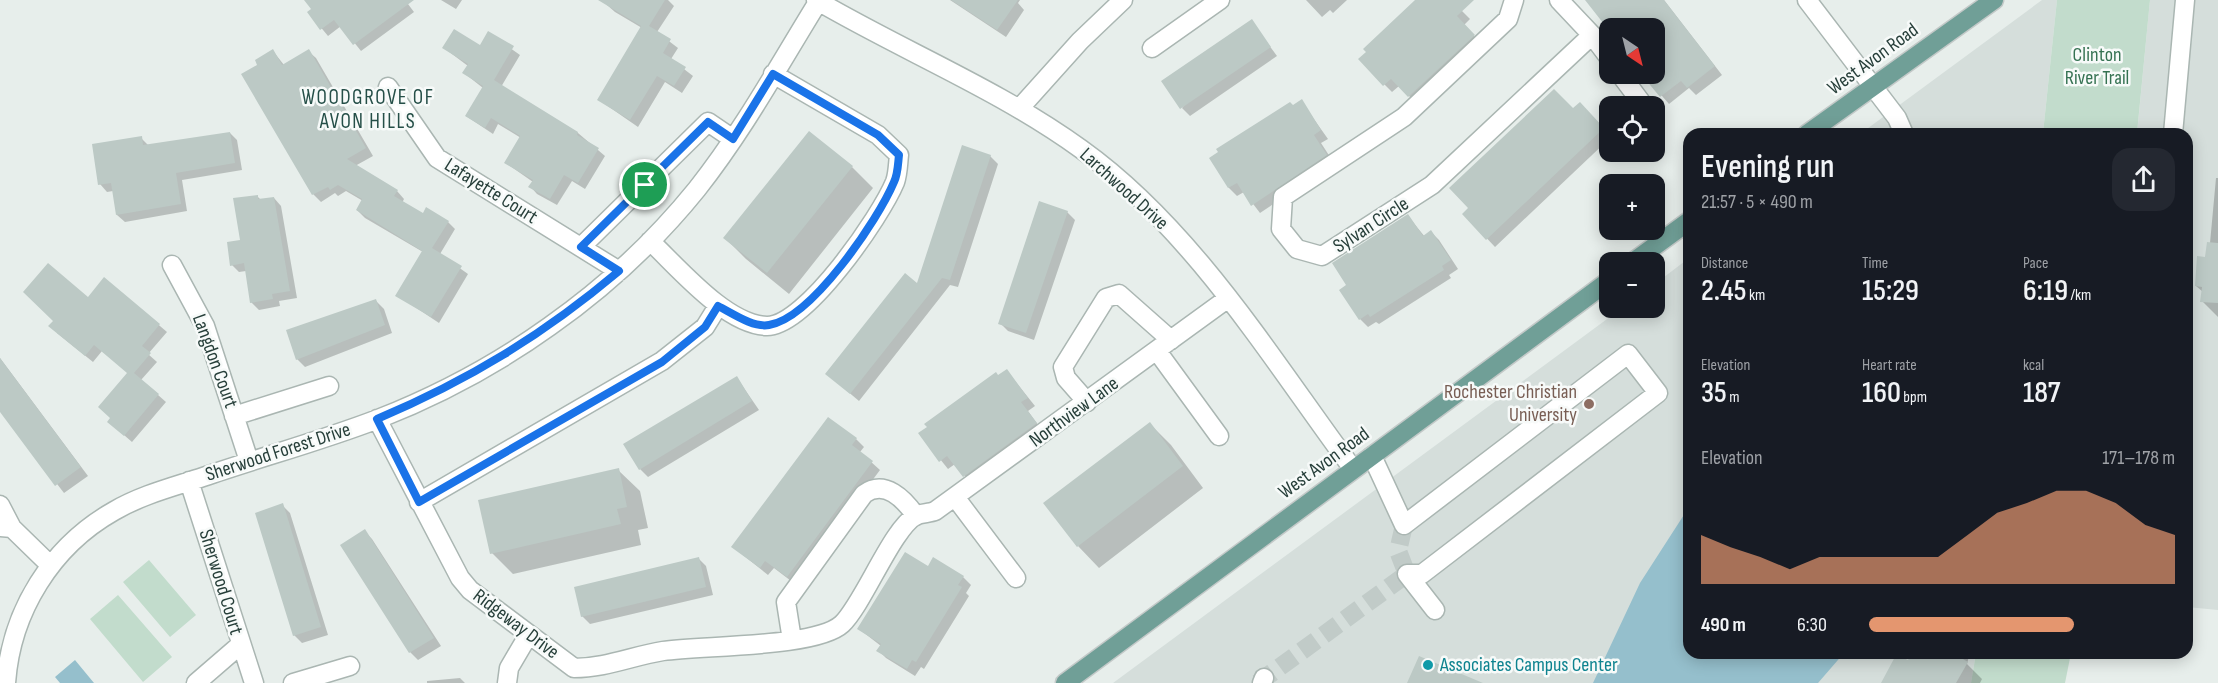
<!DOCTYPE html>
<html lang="en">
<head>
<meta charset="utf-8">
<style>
  :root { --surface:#171b24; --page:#242831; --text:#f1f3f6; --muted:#9ea1a6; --accent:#e4966f }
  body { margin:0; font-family:"Sofia Sans Condensed",sans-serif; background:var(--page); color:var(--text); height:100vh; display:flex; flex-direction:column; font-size:22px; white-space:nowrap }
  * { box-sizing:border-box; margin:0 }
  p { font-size:20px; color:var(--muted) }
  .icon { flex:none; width:33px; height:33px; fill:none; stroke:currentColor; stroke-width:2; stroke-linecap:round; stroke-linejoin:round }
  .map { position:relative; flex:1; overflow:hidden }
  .panel { position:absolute; left:1683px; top:128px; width:510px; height:531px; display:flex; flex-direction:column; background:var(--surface); border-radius:18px; box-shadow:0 3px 15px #0003 }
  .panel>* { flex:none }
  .needle { width:39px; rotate:145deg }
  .tools { position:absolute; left:1599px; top:18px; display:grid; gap:12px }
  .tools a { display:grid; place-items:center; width:66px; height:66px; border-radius:12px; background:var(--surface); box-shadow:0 3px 15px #0003; font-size:30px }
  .pin { position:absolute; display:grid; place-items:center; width:51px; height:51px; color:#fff; margin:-26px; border:3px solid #fff; border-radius:50%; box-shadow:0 2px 6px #0007 }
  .round { display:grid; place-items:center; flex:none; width:63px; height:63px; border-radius:18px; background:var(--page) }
  .headline { display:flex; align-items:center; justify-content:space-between; height:102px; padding:0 18px }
  h1 { font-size:33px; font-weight:600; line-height:45px }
  .stats { display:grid; grid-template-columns:repeat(3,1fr); gap:9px; height:102px; padding:6px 18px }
  .stats div { display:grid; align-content:center }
  .stats b { font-size:30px; font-weight:600 }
  .stats small { font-size:16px; font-weight:400 }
  .stats p { font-size:16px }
  .chart { height:168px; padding:12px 18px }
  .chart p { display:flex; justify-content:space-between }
  .chart svg { width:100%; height:108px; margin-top:6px; fill:var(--accent); opacity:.7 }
  ul { padding:0 18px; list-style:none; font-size:20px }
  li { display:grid; grid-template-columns:96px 72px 1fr; align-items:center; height:45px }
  li i { height:15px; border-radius:8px; background:var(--accent) }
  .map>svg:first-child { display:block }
</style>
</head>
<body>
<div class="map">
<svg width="2218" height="683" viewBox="0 0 2218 683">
  <rect width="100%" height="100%" fill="#e7eeeb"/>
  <path fill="#d5dedb" d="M2042 0H2057L2043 133 1860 134Z
    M2150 0H2218V610L2187 607V134H2137Z
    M1689 258V652L1976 653 1971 683H1113L1622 308H1654L1655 284Z"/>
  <path fill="#c2dccc" d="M2057 0H2150L2137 133H2043Z
    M149 560 196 615 170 637 123 582Z
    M118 595 172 657 143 682 90 619Z
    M1976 653V652L2071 653 2065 683H1971Z"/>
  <path fill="#95bfcc" d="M1689 507V652L1844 653 1818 683H1593L1640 583Z
    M75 660 94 683H60L55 677Z"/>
  <path fill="#0003" d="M306 0H405L414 12 361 51 341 26 328 36 309 13 313 9Z
    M441 0H462L456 9Z
    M610 0H668L674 6 657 32 678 48 671 59 693 76 682 93 665 82 638 127 599 100 642 28 615 12 607 5Z
    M950 0H1020L1018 3 1024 10 1006 37Z
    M1306 0H1347L1333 13 1330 10 1322 17Z
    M1418 0H1451L1470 19 1464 25 1481 44 1417 104 1399 86 1392 92 1360 60Z
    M1587 0H1664L1722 75 1696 95 1689 88 1669 104 1643 74H1654V28L1610 29Z
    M1251 21 1277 56 1190 116 1182 108Z
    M489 33 520 55 501 87 578 133 605 156 585 189 572 181 557 205 537 194 530 186 533 182 506 163 521 138 498 124 493 134 466 116 483 88 464 73 468 66 444 48 480 47Z
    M273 51 284 65 308 51 316 58 373 156 355 166 397 191 404 199 402 203 423 215 448 222 455 229 440 254 468 274 439 323 397 295 423 252 365 218 357 210 363 201 346 191 338 196 335 193 321 202 313 194 243 74 259 65Z
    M1301 101 1328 139 1321 143 1334 163 1260 213 1244 192 1237 196 1229 188 1211 158Z
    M1580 104 1610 138 1495 247 1464 214Z
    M230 133 237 140 242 170 182 180 187 211 125 222 117 215 113 191 107 192 100 184 141 138 149 146Z
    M990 156 998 164 958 287 950 285 859 401 827 374 918 285Z
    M852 167 873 188 789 294 746 259 725 238Z
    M2216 178H2218V317L2202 301 2203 292 2196 286 2210 243Z
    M257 196 261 200 274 198 281 206 297 298 279 301 280 306 259 310 251 302 246 271 239 272 232 265Z
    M1067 212 1075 220 1034 340 1008 331 1000 323Z
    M1408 216 1425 237 1431 232 1439 240 1458 269 1449 275 1451 278 1379 324 1376 322 1368 327 1360 319 1348 285Z
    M105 279 167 332 148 354 157 362 141 380 166 402 132 442 109 422 129 373 102 351 93 362 57 333Z
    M376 301 384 309 392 333 305 367 297 359Z
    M0 358 88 476 64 493 0 410Z
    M1007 371 1035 406 1028 411 1043 432 972 484 955 464 948 469 920 434Z
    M737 378 759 410 648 477 640 469Z
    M1150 424 1171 445 1203 488 1099 568 1078 546Z
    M856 439 864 447 860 452 880 470 795 584 774 568 768 575 733 547Z
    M618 470 640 491 648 528 638 530 641 545 513 574 492 553Z
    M282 505 290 513 328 635 302 643 294 635Z
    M364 531 372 539 441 646 418 660 410 652 342 545Z
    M698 558 706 566 713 595 590 624 582 616Z
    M928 568 963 577 971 585 966 593 969 596 924 669 921 667 915 676 886 658 878 650 881 646 859 629Z
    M1934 652H1970L1967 664 1982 679 1980 683H1882L1909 662Z
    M460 678 465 683H427V681Z"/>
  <path fill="#bcc9c5" d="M304 0H414L353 45 334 20 320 30 307 12 311 9Z
    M598 0H665L649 26 671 39 663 53 686 67 674 86 657 76 630 120 597 100 641 26Z
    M951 0H1018L997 30Z
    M1415 0H1474L1457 16 1475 35 1408 97 1391 79 1383 86 1358 59 1366 52 1363 49Z
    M1585 0H1664L1715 66 1687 88 1681 81 1660 97 1641 74H1654V28H1607Z
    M1252 19 1271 47 1180 109 1161 81Z
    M454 29 480 45 488 31 514 46 494 80 578 132 577 135 599 148 578 183 564 175 550 199 528 187 533 180 504 163 520 136 491 118 485 128 465 116 483 86 462 73 468 64 442 48Z
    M273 49 282 65 309 49 366 148 347 159 398 190 394 196 423 213 426 207 449 221 432 248 462 266 431 317 395 296 422 251 356 210 362 199 338 185 330 190 328 187 312 195 241 74 257 65 255 60Z
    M1554 89 1573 108 1580 102 1604 128 1486 240 1462 214 1468 208 1449 188Z
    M1302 99 1321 130 1314 135 1327 155 1251 206 1237 183 1228 188 1209 158 1218 152 1216 149 1290 102 1293 105Z
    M809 131 853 166 767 273 723 238Z
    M230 132 235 163 176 173 181 204 116 215 111 183 98 185 92 144 142 136 143 145Z
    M962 145 991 155 950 280 942 278 850 394 825 374 905 273 917 283Z
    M258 195V199L274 197 290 291 272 294 273 299 250 303 244 263 230 266 227 242 240 240 233 198Z
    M1039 201 1068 211 1026 333 998 324Z
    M1408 214 1423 236 1431 230 1451 260 1442 266 1444 270 1370 317 1368 314 1359 320 1339 290 1346 285 1332 263Z
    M2207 242 2218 243V303L2200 302 2202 287 2195 286 2197 256 2205 257Z
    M48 263 88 297 104 277 160 324 142 346 151 353 134 373 159 394 124 436 107 422 110 418 98 407 127 373 94 345 85 356 48 326 53 321 23 292Z
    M376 299 385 325 296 360 286 330Z
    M0 358 81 467 55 486 0 412Z
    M1007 369 1028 398 1021 402 1037 423 963 477 947 456 939 462 918 433 927 427 924 424 996 372 998 375Z
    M737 376 752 401 639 470 623 444Z
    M828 417 857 438 852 445 873 461 787 577 765 561 760 568 731 547Z
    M1150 422 1183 466 1077 547 1043 503Z
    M619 468 627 507 617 509 621 524 490 554 478 500Z
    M283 503 321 627 293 636 255 513Z
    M365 529 434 638 409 653 340 545Z
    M905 552 928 566 933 557 964 576 958 585 962 587 916 662 912 660 907 669 876 651 881 644 857 629Z
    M699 557 706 587 581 617 574 587Z
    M1913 652H1951L1968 662 1956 683H1881L1896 655 1908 660Z
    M1419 656 1483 683H1407Z"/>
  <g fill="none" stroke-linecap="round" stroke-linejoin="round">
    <path stroke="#c1cbc8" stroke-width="18" stroke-dasharray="18 9" stroke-linecap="butt" d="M1258 683 1407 574 1398 551 1404 525"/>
    <defs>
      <path id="minor" d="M816 0C903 51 998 89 1081 149 1193 229 1272 360 1353 469
        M1514 0 1508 19 1404 117 1283 197 1281 229 1297 249 1322 256 1432 185 1592 35 1559 0
        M1807 0 1897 118 1904 134
        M1592 35 1610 59
        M1152 48 1220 0
        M1620 74 1644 106
        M388 87 437 158 619 271
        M1019 109 1080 41 1123 0
        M2173 134 2185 0
        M650 241C678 267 726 325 767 326 806 326 881 216 895 182 898 174 898 163 899 155L878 135 773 74
        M581 247 708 122 733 139
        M172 265 205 326 249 461
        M1157 351 1219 436
        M1087 402 1066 378 1063 367 1106 298 1119 294 1171 340
        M234 416 329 386
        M377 419 460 578 470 590 574 668
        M1372 456 1404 525 1628 354 1658 393 1422 574H1407
        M189 481 254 683
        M955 497 1016 578
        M419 502 662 361 705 327 718 306
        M0 505 12 528
        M0 527 12 528 49 564
        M1407 574 1435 610
        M792 640 786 602 864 494C885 479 904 499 916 516
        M574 668C606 668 632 656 663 651 702 645 816 648 842 624 864 603 893 526 917 515 923 513 930 513 935 511L1227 299
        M6 683C11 611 52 546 114 511 141 495 173 487 203 477 261 457 321 441 378 419 439 395 497 364 550 326 604 288 655 241 697 189 743 131 779 65 818 2
        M196 683 240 645
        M293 683 350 666
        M507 683 509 668 529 634
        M1262 683 1264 678"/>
      <path id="major" d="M1807 134 1994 0
        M1633 262 1689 221
        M1065 683 1610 280"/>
    </defs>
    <use href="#minor" stroke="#aab6b2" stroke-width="21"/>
    <use href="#major" stroke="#c3c9c8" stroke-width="21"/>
    <use href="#minor" stroke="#fff" stroke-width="18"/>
    <use href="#major" stroke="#709f97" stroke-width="18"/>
  </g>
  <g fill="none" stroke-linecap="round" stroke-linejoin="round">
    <defs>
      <path id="route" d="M773 74 878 135 899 155C898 163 898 174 894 182 878 220 812 318 769 325 753 328 732 313 718 306L705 327 662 362 419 502 377 419C469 380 543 335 619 271L581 247 708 122 733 139Z"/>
    </defs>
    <use href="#route" stroke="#fff" stroke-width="12"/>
    <use href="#route" stroke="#1a73e8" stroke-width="8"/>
  </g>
  <circle fill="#8d6e63" stroke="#f7faf9" stroke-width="2" cx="1589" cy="404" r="6"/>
  <circle fill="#0f9aa8" stroke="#f7faf9" stroke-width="2" cx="1428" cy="665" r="6"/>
  <g text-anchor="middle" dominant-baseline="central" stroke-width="5" stroke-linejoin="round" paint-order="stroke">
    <g font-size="20" fill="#357252" stroke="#f7faf9">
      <text x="2097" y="55">Clinton<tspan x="2097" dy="23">River Trail</tspan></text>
    </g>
    <g font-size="20" fill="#273f3a" stroke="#f7faf9">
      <text transform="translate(1873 59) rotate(-36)">West Avon Road</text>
      <text transform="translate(1124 189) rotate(42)">Larchwood Drive</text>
      <text transform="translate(491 191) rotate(32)">Lafayette Court</text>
      <text transform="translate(1371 225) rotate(-33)">Sylvan Circle</text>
      <text transform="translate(215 361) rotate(70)">Langdon Court</text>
      <text transform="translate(1074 412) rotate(-36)">Northview Lane</text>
      <text transform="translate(278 452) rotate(-18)">Sherwood Forest Drive</text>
      <text transform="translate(1324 463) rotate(-36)">West Avon Road</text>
      <text transform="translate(221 582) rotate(73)">Sherwood Court</text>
      <text transform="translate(516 624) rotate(37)">Ridgeway Drive</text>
    </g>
    <g font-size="20" fill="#785e54" stroke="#f7faf9" text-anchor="end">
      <text x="1577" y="392">Rochester Christian<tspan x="1577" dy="23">University</tspan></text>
    </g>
    <g font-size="20" fill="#0d838f" stroke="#f7faf9" text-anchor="start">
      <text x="1440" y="665">Associates Campus Center</text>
    </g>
    <g font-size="21" letter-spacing="1.5" fill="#254f48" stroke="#f7faf9">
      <text x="368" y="97">WOODGROVE OF<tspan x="368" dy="24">AVON HILLS</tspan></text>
    </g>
  </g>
</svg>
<div class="tools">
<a><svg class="needle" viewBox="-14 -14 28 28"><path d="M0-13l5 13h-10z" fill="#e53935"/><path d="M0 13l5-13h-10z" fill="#9ea1a6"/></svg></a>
<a><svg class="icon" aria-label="locate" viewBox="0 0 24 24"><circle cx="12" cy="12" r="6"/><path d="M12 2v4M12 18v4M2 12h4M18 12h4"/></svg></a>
<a>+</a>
<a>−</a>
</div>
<div class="pin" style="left:645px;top:185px;background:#1e9e55"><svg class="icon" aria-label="arrive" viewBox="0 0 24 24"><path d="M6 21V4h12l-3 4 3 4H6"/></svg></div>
<section class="panel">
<div class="headline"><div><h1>Evening run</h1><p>21:57 · 5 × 490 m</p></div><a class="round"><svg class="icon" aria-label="share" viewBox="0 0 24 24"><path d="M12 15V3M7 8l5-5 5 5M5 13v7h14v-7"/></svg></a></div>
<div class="stats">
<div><p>Distance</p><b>2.45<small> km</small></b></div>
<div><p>Time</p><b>15:29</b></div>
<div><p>Pace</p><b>6:19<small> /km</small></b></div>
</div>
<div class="stats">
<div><p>Elevation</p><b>35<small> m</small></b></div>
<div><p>Heart rate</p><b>160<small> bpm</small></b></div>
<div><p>kcal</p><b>187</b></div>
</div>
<div class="chart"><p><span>Elevation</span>171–178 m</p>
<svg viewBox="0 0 160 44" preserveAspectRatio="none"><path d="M0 44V24L10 29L20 33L30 38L40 33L50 33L60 33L70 33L80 33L90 24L100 15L110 11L120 6L130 6L140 11L150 20L160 24V44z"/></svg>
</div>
<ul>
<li><b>490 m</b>6:30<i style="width:67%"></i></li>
</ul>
</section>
</div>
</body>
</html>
